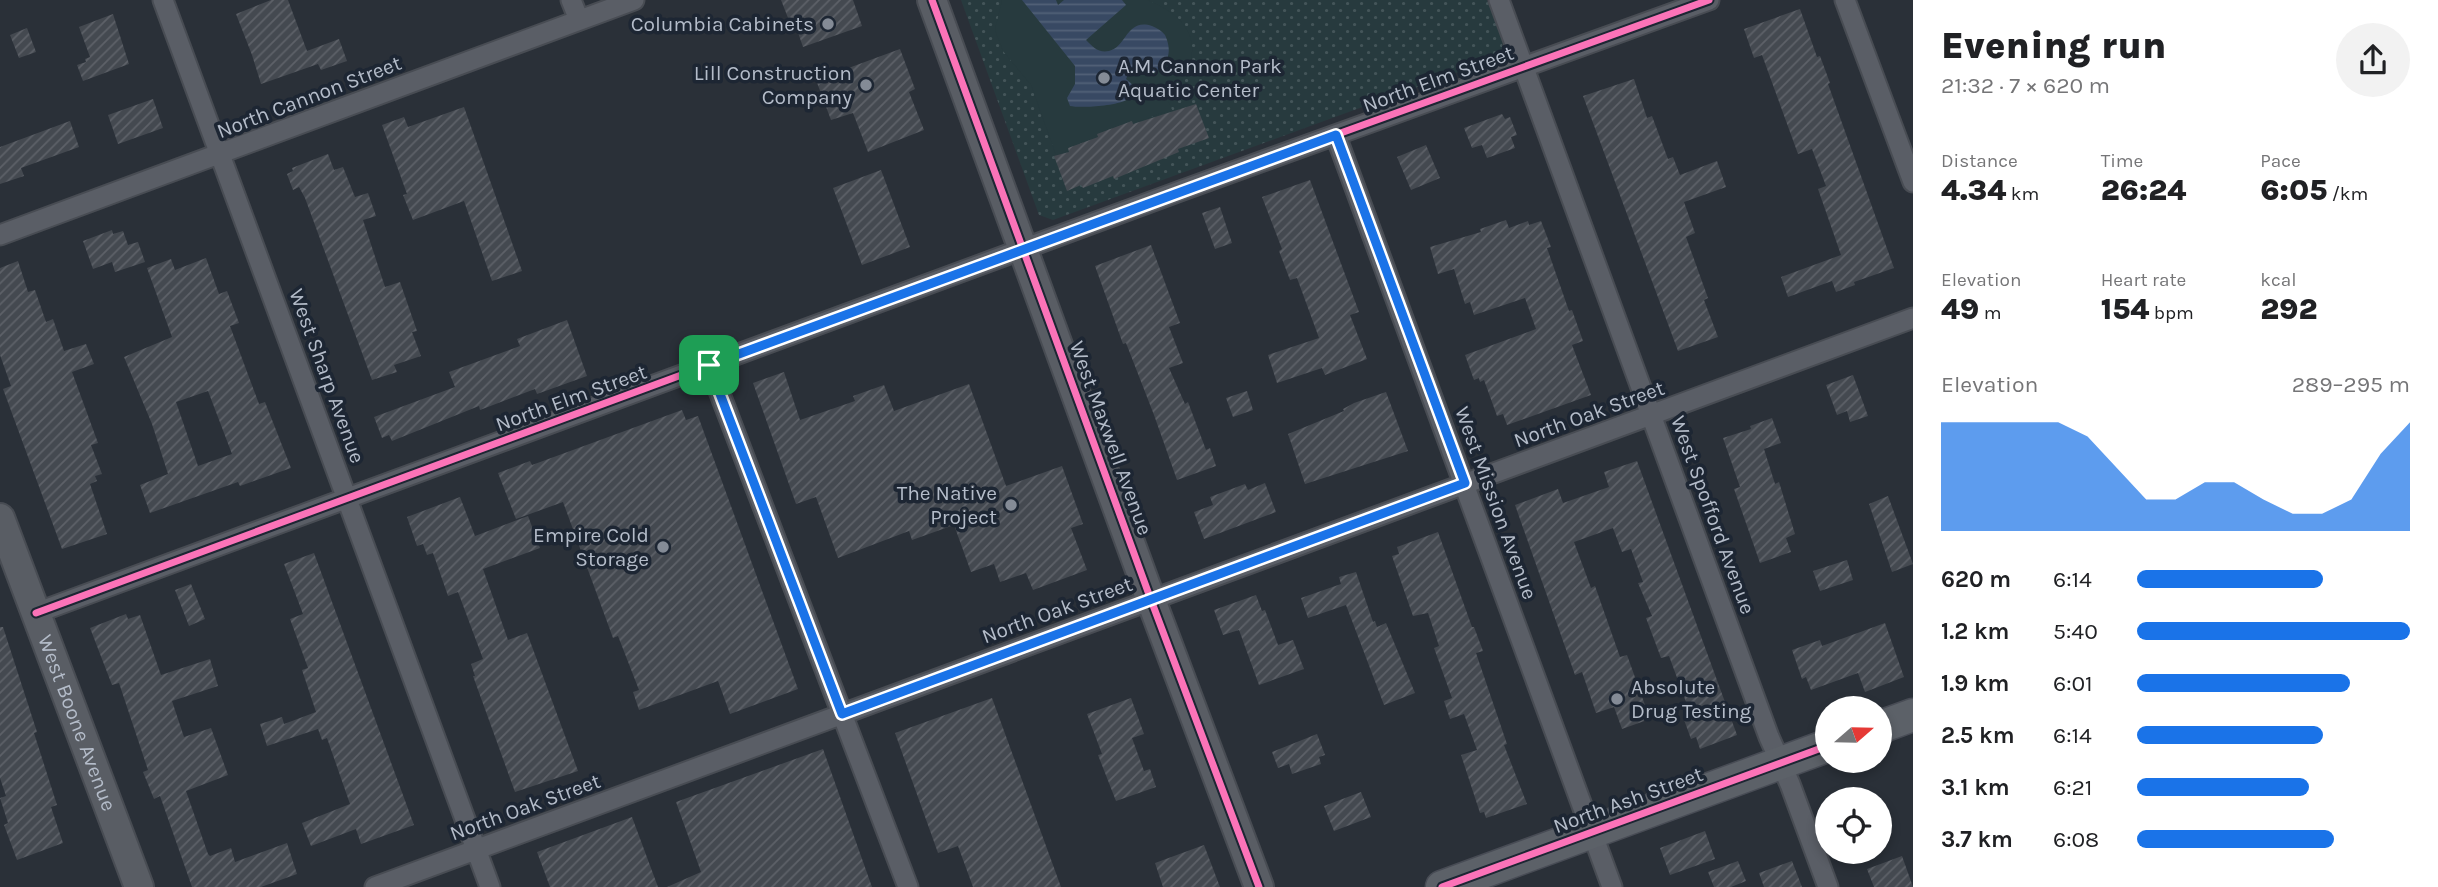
<!DOCTYPE html>
<html lang="en">
<head>
<meta charset="utf-8">
<style>
  :root { --surface:#fff; --page:#f2f2f2; --text:#202124; --muted:#757577; --accent:#1a73e8 }
  body { margin:0; font-family:Karla,sans-serif; background:var(--page); color:var(--text); height:100vh; display:flex; flex-direction:column; font-size:26px; white-space:nowrap }
  * { box-sizing:border-box; margin:0 }
  p { font-size:23px; color:var(--muted) }
  .icon { flex:none; width:38px; height:38px; fill:none; stroke:currentColor; stroke-width:2; stroke-linecap:round; stroke-linejoin:round }
  .map { position:relative; flex:1; overflow:hidden }
  .details { display:flex; flex-direction:column; background:var(--surface); width:525px }
  .details>* { flex:none }
  .needle { width:46px; rotate:70deg }
  .buttons { position:absolute; left:1815px; top:696px; display:grid; gap:14px }
  .buttons a { display:grid; place-items:center; width:77px; height:77px; border-radius:50%; background:var(--surface); box-shadow:0 4px 10px #0003; font-size:35px }
  .pin { position:absolute; display:grid; place-items:center; width:60px; height:60px; color:#fff; margin:-30px; border-radius:14px; box-shadow:0 4px 10px #0006 }
  .round { display:grid; place-items:center; flex:none; width:74px; height:74px; border-radius:37px; background:var(--page) }
  .headline { display:flex; align-items:center; justify-content:space-between; height:119px; padding:0 28px }
  h1 { font-size:38px; font-weight:800; line-height:52px }
  .stats { display:grid; grid-template-columns:repeat(3,1fr); gap:10px; height:119px; padding:7px 28px }
  .stats div { display:grid; align-content:center }
  .stats b { font-size:30px; font-weight:800 }
  .stats small { font-size:19px; font-weight:400 }
  .stats p { font-size:19px }
  .chart { height:196px; padding:14px 28px }
  .chart p { display:flex; justify-content:space-between }
  .chart svg { width:100%; height:126px; margin-top:7px; fill:var(--accent); opacity:.7 }
  ul { padding:0 28px; list-style:none; font-size:23px }
  li { display:grid; grid-template-columns:112px 84px 1fr; align-items:center; height:52px }
  li i { height:18px; border-radius:9px; background:var(--accent) }
  main { display:flex; flex:1; min-height:0 }
  .map>svg:first-child { display:block }
</style>
</head>
<body>
<main>
<div class="map">
<svg width="1913" height="887" viewBox="0 0 1913 887">
  <defs>
    <pattern id="grass-dots" width="8" height="8" patternUnits="userSpaceOnUse" patternTransform="scale(1.75)"><rect width="8" height="8" fill="#273a3e"/><path d="M2 2h.1M6 6h.1" fill="none" stroke="#445559" stroke-width="1.8" stroke-linecap="round"/></pattern>
    <pattern id="water-rules" width="6" height="5" patternUnits="userSpaceOnUse" patternTransform="scale(1.75)"><rect width="6" height="5" fill="#384963"/><path d="M0 2.5h6" fill="none" stroke="#526178"/></pattern>
    <pattern id="building-hatch" width="6" height="6" patternUnits="userSpaceOnUse" patternTransform="scale(1.75)"><rect width="6" height="6" fill="#444950"/><path d="M-1 1l2-2M0 6l6-6M5 7l2-2" fill="none" stroke="#5d6168"/></pattern>
  </defs>
  <rect width="100%" height="100%" fill="#2a3038"/>
  <path fill="url(#grass-dots)" d="M961 0H1487L1503 42 1501 53 1494 59 1053 220 1039 215Z"/>
  <path fill="#273a3e" d="M1002 0H1147C1200 21 1206 58 1167 98L1173 112 1165 115 1164 112 1133 124 1132 121 1097 134 1098 137 1068 148 1069 151 1056 155 1031 85 1003 51 995 30Z"/>
  <path fill="url(#water-rules)" d="M1022 0H1056L1058 5 1064 0H1122L1126 5 1086 40C1093 47 1098 53 1109 51 1127 47 1126 18 1152 26 1157 28 1162 31 1165 35 1168 41 1170 50 1168 56 1166 67 1155 74 1144 75 1138 75 1135 72 1129 72L1126 79C1160 105 1085 109 1070 106L1067 98 1075 84V66Z"/>
  <path fill="url(#building-hatch)" fill-rule="evenodd" d="M271 0H288L307 51 339 39 347 61 321 70 318 64 261 84 252 55 236 14Z
    M781 0H853L862 26 803 47 794 21 790 23Z
    M1800 9 1817 57 1820 56 1830 83 1828 84 1894 268 1854 282 1855 285 1836 292 1832 281 1788 297 1781 277 1841 255 1818 189 1826 186 1812 149 1798 154 1762 55 1754 58 1744 29Z
    M113 14 129 64 83 81 77 65 86 62 85 59 90 57 79 27Z
    M27 28 36 52 19 58 10 35Z
    M900 49 915 89 909 92 924 130 868 152 853 113 831 120 816 80Z
    M1634 79 1647 118 1652 116 1668 159 1673 157 1680 175 1717 161 1726 187 1684 202 1695 233 1686 237 1708 298 1704 300 1718 337 1678 351 1583 96Z
    M153 99 163 128 118 144 108 115Z
    M1196 104 1209 138 1178 149 1179 152 1114 179 1113 176 1083 188 1081 185 1067 191 1054 156 1069 152 1068 148 1098 137 1097 134 1132 121 1133 124Z
    M464 107 522 271 492 281 464 201 413 220 403 195 407 194 382 125 404 117 408 127Z
    M1502 114 1505 119 1510 117 1517 135 1511 137 1515 148 1487 158 1482 145 1472 148 1464 128Z
    M70 121 79 147 21 168 24 176 0 184V147Z
    M1426 145 1440 178 1411 190 1397 157Z
    M328 154 334 170 343 167 355 197 368 193 376 216 363 220 385 287 400 282 417 331 412 332 421 356 394 365 397 372 372 380 305 198 299 187 293 190 287 174 293 171 292 168Z
    M881 170 910 247 862 265 833 188Z
    M1310 180 1359 312 1350 315 1367 359 1325 375 1322 368 1277 383 1268 355 1319 338 1297 278 1290 280 1279 251 1282 249 1262 197Z
    M1220 207 1232 243 1215 249 1202 213Z
    M1506 220 1509 228 1528 221 1529 225 1541 221 1551 247 1547 248 1569 311 1572 310 1583 341 1572 345 1591 395 1507 425 1503 414 1497 416 1484 380 1480 382 1479 378 1474 380 1465 355 1536 329 1525 298 1474 315 1470 302 1465 304 1454 269 1438 274 1430 247 1481 232 1480 229Z
    M112 230 113 234 123 231 128 245 138 242 145 262 115 272 112 262 93 269 83 241Z
    M1151 245 1180 323 1169 327 1183 363 1169 368 1185 404 1188 402 1206 450 1210 448 1216 466 1177 480 1154 415 1126 343 1123 344 1095 266Z
    M206 258 219 294 227 291 239 323 230 326 259 404 265 402 291 468 240 486 238 482 150 513 140 485 168 474 152 424 124 357 172 337 147 268 171 259 175 270ZM208 391 232 454 198 466 176 402Z
    M18 261 28 292 35 290 46 322 53 319 64 351 86 344 94 364 72 372 98 443 91 445 102 474 95 476 97 481 90 484 107 534 62 549 3 389 11 386 0 355V268Z
    M567 320 587 376 537 394 535 389 480 410 479 406 392 441 389 435 382 438 374 417 455 387 449 372 520 346 517 339Z
    M784 372 800 420 855 401 853 396 884 385 894 411 969 384 1006 486 1062 466 1083 524 1071 528 1087 570 1033 590 1026 573 1000 582 994 564 971 572 954 525 912 540 909 531 838 558 816 497 796 504 753 383Z
    M1853 375 1868 416 1850 422 1847 411 1837 415 1826 385Z
    M1247 391 1253 410 1233 417 1226 398Z
    M1386 392 1408 451 1305 484 1288 434 1344 411 1343 409 1354 403Z
    M682 410 686 420 698 416 798 689 730 714 718 681 639 710 633 692 639 690 618 636 613 638 563 502 516 519 498 473 530 461 532 465Z
    M1772 418 1781 443 1764 449 1775 484 1779 482 1795 534 1786 538 1791 552 1760 563 1734 489 1740 487 1723 438 1751 429 1750 426Z
    M1637 461 1737 735 1700 749 1696 737 1691 739 1683 717 1688 715 1684 703 1686 702 1669 656 1661 658 1646 618 1652 616 1638 583 1643 582 1631 549 1622 552 1613 528 1574 542 1591 588 1595 586 1620 657 1627 655 1650 719 1622 729 1614 707 1596 713 1582 672 1575 675 1515 505 1558 489 1563 503 1609 487 1604 472Z
    M1265 483 1276 512 1204 539 1194 512 1213 505 1210 497 1245 484 1248 490Z
    M1888 496 1913 564 1892 572 1869 504Z
    M460 497 475 536 528 516 540 548 483 569 508 640 527 633 578 771 515 792 473 676H475L471 664 483 659 458 592 448 596 433 553 427 555 423 544 417 546 407 517Z
    M1438 532 1472 627H1474L1483 651 1476 653 1507 744 1504 745 1527 804 1486 818 1484 812 1480 813 1461 755 1477 750 1464 714 1450 719 1444 701 1452 698 1434 648 1439 646 1428 613 1413 616 1392 556 1399 554 1397 547Z
    M314 553 414 825 361 844 356 829 311 846 302 823 350 804 327 738 322 740 318 729 267 746 260 724 282 717 284 724 316 712 302 670 308 668 290 619 303 614 284 564Z
    M1847 560 1853 580 1820 591 1813 571Z
    M1356 572 1373 622 1375 621 1377 627 1386 623 1415 693 1384 705 1346 605 1308 618 1301 598 1341 584 1339 577Z
    M191 584 205 619 189 626 175 590Z
    M1256 595 1262 611 1265 610 1278 645 1293 640 1304 669 1259 685 1239 630 1223 635 1214 610Z
    M126 614 128 619 140 615 161 675 210 659 218 686 172 701 184 737 211 728 228 775 186 791 208 854 210 856 231 848 235 862 287 843 297 874 261 887H192L160 796 154 799 143 772 148 770 119 683 112 685 90 628Z
    M1885 623 1904 677 1865 692 1858 673 1811 690 1806 677 1802 679 1792 650 1820 640 1822 646Z
    M0 627H3L37 732 34 733 57 805 51 807 63 843 17 860 4 825 8 823 0 798 6 796 0 778Z
    M992 698 1061 887H973L958 846 938 853 895 733Z
    M1131 698 1144 734 1132 738 1144 771 1150 769 1156 787 1116 801 1098 755 1102 754 1087 714Z
    M1317 734 1325 755 1319 757 1321 764 1292 774 1289 764 1278 768 1272 752Z
    M823 749 872 887H667L701 872 676 802Z
    M1361 792 1371 817 1334 831 1324 806Z
    M632 817 658 887H550L537 852Z
    M1705 831 1715 859 1670 875 1660 848Z
    M1204 845 1220 887H1163L1155 863Z
    M1902 856 1913 887H1874L1867 869Z
    M1738 861 1746 881 1731 887H1714L1708 872Z
    M1792 861 1802 887H1764L1759 873Z"/>
  <g fill="none" stroke-linecap="round" stroke-linejoin="round">
    <defs>
      <path id="street" d="M163 0 490 887
        M571 0 579 20
        M1499 0 1769 737 1790 784 1828 887
        M1845 0 1913 182
        M1336 136 1612 887
        M0 235 634 0
        M709 365 908 887
        M36 613 1183 190 1709 0
        M375 887 1913 318"/>
      <g id="secondary">
        <path d="M932 0 1151 600 1259 887"/>
        <path id="s1" d="M0 518 139 887"/>
      </g>
      <path id="primary" d="M1880 727 1913 715
        M1442 887 1827 746"/>
    </defs>
    <use href="#street" stroke="#484c53" stroke-width="23"/>
    <use href="#secondary" stroke="#484c53" stroke-width="32"/>
    <use href="#primary" stroke="#484c55" stroke-width="35"/>
    <use href="#street" stroke="#5a5e66" stroke-width="19"/>
    <use href="#secondary" stroke="#595d64" stroke-width="28"/>
    <use href="#primary" stroke="#5c6168" stroke-width="32"/>
    <defs>
      <path id="cycleway" d="M932 0 1151 600 1259 887
        M36 613 1183 190 1709 0
        M1442 887 1827 746"/>
    </defs>
    <use href="#cycleway" stroke="#1d2633" stroke-width="11"/>
    <use href="#cycleway" stroke="#fb73b8" stroke-width="7"/>
  </g>
  <g fill="none" stroke-linecap="round" stroke-linejoin="round">
    <defs>
      <path id="route" d="M1336 135 1465 483 842 714 709 365Z"/>
    </defs>
    <use href="#route" stroke="#fff" stroke-width="14"/>
    <use href="#route" stroke="#1a73e8" stroke-width="9"/>
  </g>
  <g fill="#848b96" stroke="#1d2633" stroke-width="2.5">
    <circle cx="828" cy="24" r="7"/>
    <circle cx="1104" cy="78" r="7"/>
    <circle cx="866" cy="85" r="7"/>
    <circle cx="1011" cy="505" r="7"/>
    <circle cx="663" cy="547" r="7"/>
    <circle cx="1617" cy="699" r="7"/>
  </g>
  <g text-anchor="middle" dominant-baseline="central" stroke-width="7" stroke-linejoin="round" paint-order="stroke">
    <g font-size="21" fill="#b4bcc9" stroke="#1d2633" text-anchor="end">
      <text x="814" y="24">Columbia Cabinets</text>
      <text x="1118" y="66" text-anchor="start">A.M. Cannon Park<tspan x="1118" dy="24">Aquatic Center</tspan></text>
      <text x="852" y="73">Lill Construction<tspan x="852" dy="24">Company</tspan></text>
      <text x="997" y="493">The Native<tspan x="997" dy="24">Project</tspan></text>
      <text x="649" y="535">Empire Cold<tspan x="649" dy="24">Storage</tspan></text>
      <text x="1631" y="687" text-anchor="start">Absolute<tspan x="1631" dy="24">Drug Testing</tspan></text>
    </g>
    <g font-size="21" fill="#b4bcc9" stroke="#1d2633">
      <text transform="translate(1438 79) rotate(-20)">North Elm Street</text>
      <text transform="translate(309 97) rotate(-21)">North Cannon Street</text>
      <text transform="translate(327 376) rotate(70)">West Sharp Avenue</text>
      <text transform="translate(571 398) rotate(-20)">North Elm Street</text>
      <text transform="translate(1589 414) rotate(-20)">North Oak Street</text>
      <text transform="translate(1111 438) rotate(70)">West Maxwell Avenue</text>
      <text transform="translate(1496 503) rotate(70)">West Mission Avenue</text>
      <text transform="translate(1713 515) rotate(70)">West Spofford Avenue</text>
      <text transform="translate(1057 610) rotate(-20)">North Oak Street</text>
      <text stroke="none"><textPath href="#s1" startOffset="219">West Boone Avenue</textPath></text>
      <text transform="translate(1628 800) rotate(-20)">North Ash Street</text>
      <text transform="translate(525 807) rotate(-20)">North Oak Street</text>
    </g>
  </g>
</svg>
<div class="buttons">
<a><svg class="needle" viewBox="-14 -14 28 28"><path d="M0-13l5 13h-10z" fill="#e53935"/><path d="M0 13l5-13h-10z" fill="#757577"/></svg></a>
<a><svg class="icon" aria-label="locate" viewBox="0 0 24 24"><circle cx="12" cy="12" r="6"/><path d="M12 2v4M12 18v4M2 12h4M18 12h4"/></svg></a>
</div>
<div class="pin" style="left:709px;top:365px;background:#1e9e55"><svg class="icon" aria-label="arrive" viewBox="0 0 24 24"><path d="M6 21V4h12l-3 4 3 4H6"/></svg></div>
</div>
<section class="details">
<div class="headline"><div><h1>Evening run</h1><p>21:32 · 7 × 620 m</p></div><a class="round"><svg class="icon" aria-label="share" viewBox="0 0 24 24"><path d="M12 15V3M7 8l5-5 5 5M5 13v7h14v-7"/></svg></a></div>
<div class="stats">
<div><p>Distance</p><b>4.34<small> km</small></b></div>
<div><p>Time</p><b>26:24</b></div>
<div><p>Pace</p><b>6:05<small> /km</small></b></div>
</div>
<div class="stats">
<div><p>Elevation</p><b>49<small> m</small></b></div>
<div><p>Heart rate</p><b>154<small> bpm</small></b></div>
<div><p>kcal</p><b>292</b></div>
</div>
<div class="chart"><p><span>Elevation</span>289–295 m</p>
<svg viewBox="0 0 160 44" preserveAspectRatio="none"><path d="M0 44V6L10 6L20 6L30 6L40 6L50 11L60 22L70 33L80 33L90 27L100 27L110 33L120 38L130 38L140 33L150 17L160 6V44z"/></svg>
</div>
<ul>
<li><b>620 m</b>6:14<i style="width:68%"></i></li>
<li><b>1.2 km</b>5:40<i style="width:100%"></i></li>
<li><b>1.9 km</b>6:01<i style="width:78%"></i></li>
<li><b>2.5 km</b>6:14<i style="width:68%"></i></li>
<li><b>3.1 km</b>6:21<i style="width:63%"></i></li>
<li><b>3.7 km</b>6:08<i style="width:72%"></i></li>
</ul>
</section>
</main>
</body>
</html>
